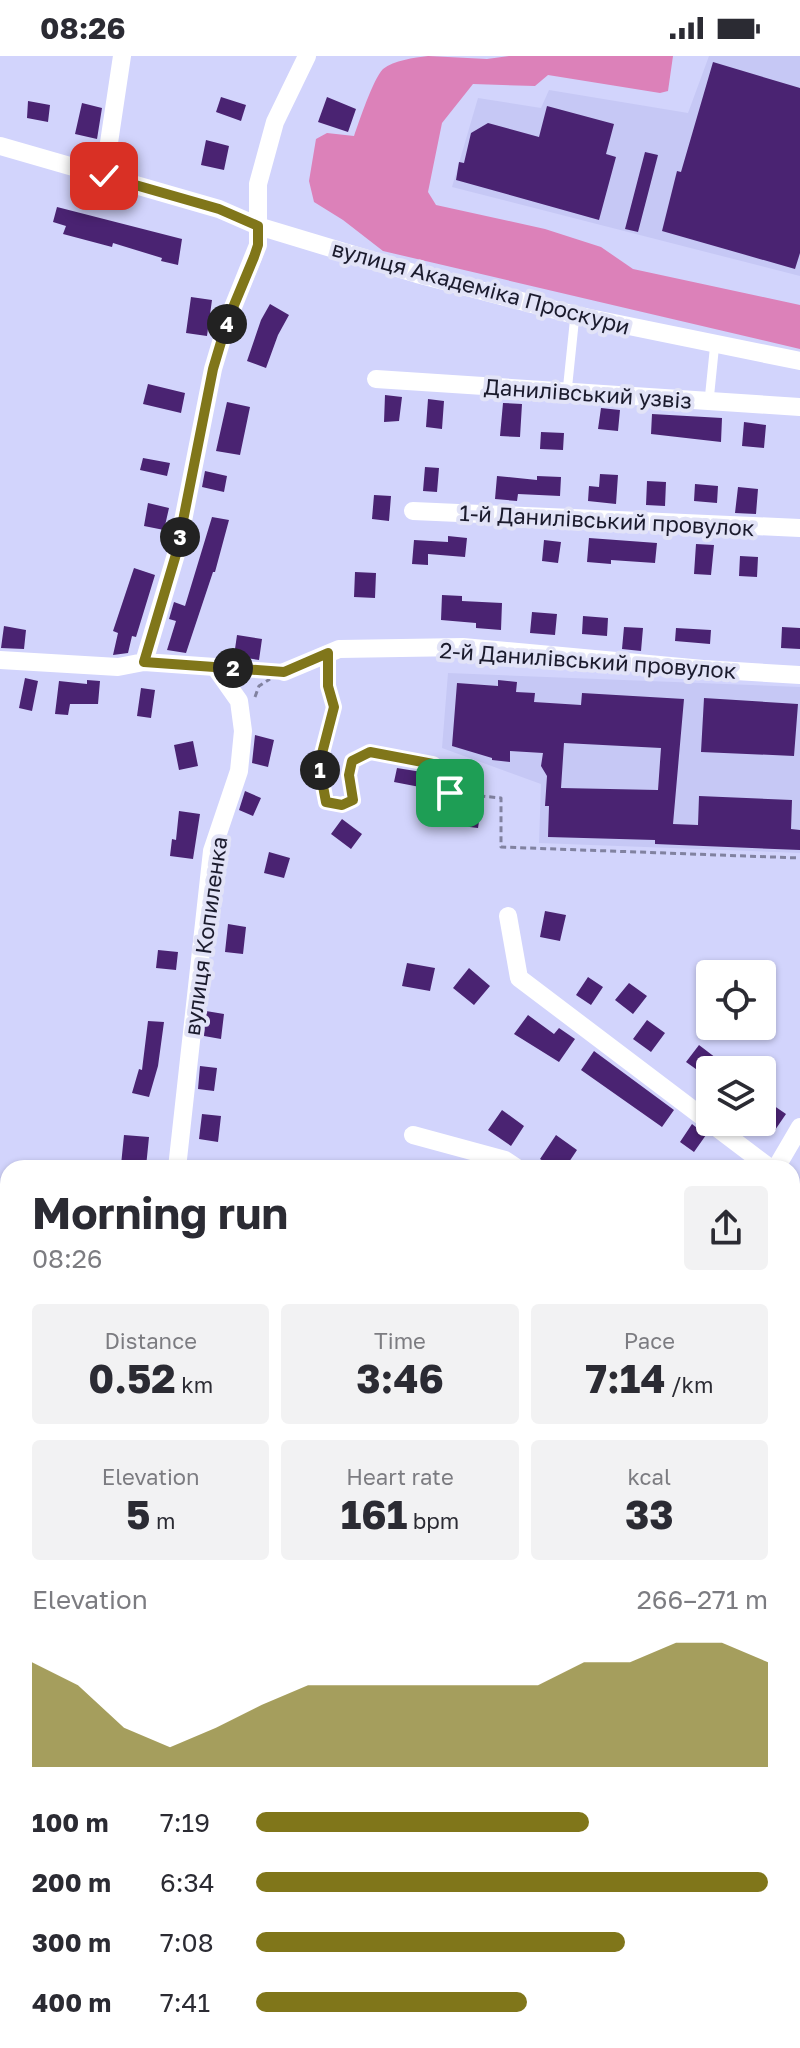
<!DOCTYPE html>
<html lang="en">
<head>
<meta charset="utf-8">
<style>
  :root { --surface:#fff; --page:#f2f2f3; --text:#2b2b33; --muted:#7c7c81; --accent:#80761a }
  body { margin:0; font-family:"Golos Text",sans-serif; background:var(--page); color:var(--text); height:100vh; display:flex; flex-direction:column; font-size:30px; white-space:nowrap }
  * { box-sizing:border-box; margin:0 }
  p { font-size:26px; color:var(--muted) }
  .icon { flex:none; width:44px; height:44px; fill:none; stroke:currentColor; stroke-width:2; stroke-linecap:round; stroke-linejoin:round }
  .map { position:relative; flex:1; overflow:hidden }
  .sheet { position:absolute; left:0px; top:1104px; width:800px; height:888px; display:flex; flex-direction:column; background:var(--surface); border-radius:24px 24px 0 0; box-shadow:0 2px 6px #0004 }
  .sheet>* { flex:none }
  .fabs { position:absolute; left:696px; top:904px; display:grid; gap:16px }
  .fabs a { display:grid; place-items:center; width:80px; height:80px; border-radius:8px; background:var(--surface); box-shadow:0 2px 6px #0004; font-size:40px }
  .pin { position:absolute; display:grid; place-items:center; width:68px; height:68px; color:#fff; margin:-34px; border-radius:16px; box-shadow:0 4px 12px #0006 }
  .km { position:absolute; width:40px; height:40px; margin:-20px; border-radius:50%; background:#222; color:#fff; font-size:22px; line-height:40px; text-align:center }
  .round { display:grid; place-items:center; flex:none; width:84px; height:84px; border-radius:8px; background:var(--page) }
  .headline { display:flex; align-items:center; justify-content:space-between; height:136px; padding:0 32px }
  h1 { font-size:44px; font-weight:700; line-height:60px }
  .stats { display:grid; grid-template-columns:repeat(3,1fr); gap:12px; height:136px; padding:8px 32px }
  .stats div { display:grid; align-content:center; border-radius:8px; background:var(--page); text-align:center }
  .stats b { font-size:40px; font-weight:700 }
  .stats small { font-size:22px; font-weight:400 }
  .stats p { font-size:22px }
  .chart { height:224px; padding:16px 32px }
  .chart p { display:flex; justify-content:space-between }
  .chart svg { width:100%; height:144px; margin-top:8px; fill:var(--accent); opacity:.7 }
  ul { padding:0 32px; list-style:none; font-size:26px }
  li { display:grid; grid-template-columns:128px 96px 1fr; align-items:center; height:60px }
  li i { height:20px; border-radius:10px; background:var(--accent) }
  .status { display:flex; justify-content:space-between; align-items:center; height:56px; padding:0 40px; background:var(--surface); direction:ltr }
  .status svg { height:22px; fill:currentColor }
  .map>svg:first-child { display:block }
</style>
</head>
<body>
<div class="status"><b>08:26</b><svg viewBox="0 0 49 12"><path d="M0 12V9h3v3zM5 12V6h3v6zM10 12V3h3v9zM15 12V0h3v12zM26 1h20v11H26zM47 4h2v5h-2z"/></svg></div>
<div class="map">
<svg width="800" height="1992" viewBox="0 0 800 1992">
  <rect width="100%" height="100%" fill="#d2d4fc"/>
  <path fill="#c6c8f5" d="M709 0H800V220L452 131 478 42 541 52 549 34 688 57Z
    M448 617 800 631V797L539 787 541 728 442 692Z"/>
  <path fill="#dc81b9" d="M428 0 487 3 509 0H673L668 35 660 37 548 19 535 30 473 28 442 67 428 136 436 149 545 173 601 191 633 213 800 249V293L383 195 343 164 314 146 309 125 316 83 327 77 354 80C359 66 373 23 383 13 394 4 414 2 428 0Z"/>
  <path fill="#4a2372" fill-rule="evenodd" d="M713 6 800 32V197L795 213 662 175 677 115 681 116Z
    M221 41 246 49 241 65 216 56Z
    M327 41 356 53 348 76 318 66Z
    M28 45 50 49 48 66 27 62Z
    M82 47 102 52 97 83 75 78Z
    M547 50 614 68 606 98 616 101 599 164 456 124 459 106 464 107 471 77 488 67 539 81Z
    M206 84 229 90 224 114 201 109Z
    M645 96 658 99 638 176 625 173Z
    M57 151 182 183 178 209 161 205 162 202 113 187 112 191 63 178 66 170 53 166Z
    M191 241 212 244 207 280 186 277Z
    M270 248 289 259 278 279 266 312 247 305 261 264Z
    M148 328 185 337 181 357 143 348Z
    M385 339 402 341 399 365 384 366Z
    M428 343 444 345 442 373 426 371Z
    M227 346 250 351 240 399 216 395Z
    M503 347 522 348 520 381 500 380Z
    M601 352 620 354 618 375 598 373Z
    M652 358 722 362 721 386 651 378Z
    M744 366 766 369 764 392 742 390Z
    M541 376 564 377 563 394 540 393Z
    M143 402 170 407 167 420 140 414Z
    M425 411 439 412 437 436 423 435Z
    M205 415 227 420 224 436 202 431Z
    M600 418 618 419 616 448 588 445 589 430 599 431Z
    M497 420 537 424V420L561 421 560 440 518 438 517 445 495 443Z
    M647 425 666 426 665 450 646 449Z
    M695 428 718 430 717 447 694 445Z
    M738 431 758 433 756 458 735 457Z
    M374 439 391 440 389 465 372 463Z
    M148 447 169 452 164 474 144 470Z
    M212 461 229 464 215 516H213L186 597 167 594 176 565 169 563 174 546 185 550Z
    M448 480 467 482 465 501 428 498V509L412 508 414 484 448 486Z
    M589 482 657 487 655 507 611 504V508L587 506Z
    M544 484 561 486 558 507 542 505Z
    M696 488 714 489 711 519 694 518Z
    M740 500 758 501 757 521 739 520Z
    M134 512 155 519 136 581 132 580 128 597 113 599 118 577 113 575Z
    M355 516 376 517 375 542 354 541Z
    M442 539 462 540V545L502 547 501 574 476 572V567L441 564Z
    M532 556 557 558 555 579 530 577Z
    M583 560 608 562 607 580 582 578Z
    M4 570 26 574 24 593 1 592Z
    M624 571 643 572 641 595 622 593Z
    M782 571 800 572V593L781 592Z
    M676 572 711 574 710 588 675 585Z
    M237 579 262 583 259 604 234 600Z
    M25 622 38 625 32 655 19 652Z
    M87 624 100 625 98 648H70L68 659 55 658 59 625 87 628Z
    M498 624 517 626 516 636 535 637 534 646 581 649 582 637 684 643 673 768 698 769 699 740 792 744 791 773 800 774V794L655 788V784L548 781 549 750H545L547 720 541 710 543 697 510 695V706L492 704V702L452 690 457 627 498 630ZM564 687 661 692 658 734 561 732Z
    M141 632 155 634 151 662 137 660Z
    M704 642 798 648 794 700 701 696Z
    M255 679 274 684 268 711 252 707Z
    M193 685 198 710 179 714 174 689Z
    M397 712 428 717 425 732 394 726Z
    M245 735 261 742 253 760 239 754Z
    M456 749 481 752 478 772 454 769Z
    M179 755 200 758 193 803 170 800 172 783 176 784Z
    M342 763 362 778 351 793 331 778Z
    M269 796 290 802 284 822 264 817Z
    M545 855 566 859 560 885 540 881Z
    M228 868 246 871 243 898 225 896Z
    M158 894 178 896 176 914 156 912Z
    M407 907 435 912 430 935 402 930Z
    M469 912 490 930 474 949 453 932Z
    M588 921 603 931 591 949 576 939Z
    M629 927 647 940 633 958 615 944Z
    M206 955 224 958 221 983 204 980Z
    M528 959 554 978 559 972 575 983 559 1006 514 978Z
    M647 964 665 977 651 996 633 983Z
    M148 965 164 966 158 1010 149 1041 132 1037 139 1013 142 1014Z
    M699 989 716 1002 714 1005 726 1014H710V1023L686 1006Z
    M594 995 674 1054 662 1071 581 1014Z
    M200 1010 217 1012 214 1035 198 1033Z
    M767 1045 786 1058 773 1077 762 1070V1053Z
    M502 1054 524 1070 511 1090 488 1074Z
    M202 1058 221 1060 218 1086 199 1083Z
    M692 1068 706 1079 694 1096 680 1086Z
    M124 1079 149 1081 146 1111 121 1109Z
    M556 1079 577 1094 565 1112H554L540 1103Z"/>
  <g fill="none" stroke-linecap="round" stroke-linejoin="round">
    <path stroke="#8182a0" stroke-width="3" stroke-dasharray="6 4" stroke-linecap="butt" d="M236 613 268 615
      M328 615 334 651 319 709 326 746 342 749 353 744 349 719 352 705 370 696 433 708 438 723 450 737 501 742V791L800 802
      M255 641 259 630 270 623"/>
    <path stroke="#fff" stroke-width="9" d="M567 336 575 259
      M709 345 715 286"/>
    <path stroke="#fff" stroke-width="18" d="M0 90 219 153 258 170 417 218 575 259 800 305
      M104 120 122 0
      M376 323 800 351
      M413 455 800 472
      M0 604 118 611 144 606 215 611 239 645 243 675 239 715 212 795 177 1112
      M144 606 177 495 213 313 227 266 258 189V128L275 66 307 0
      M284 616 339 593 463 591 703 613 800 619
      M508 860 519 922 770 1112
      M413 1079 505 1104 517 1112
      M776 1112 800 1071
      M792 1410 800 1399
      M792 1735 800 1736
      M0 1756 8 1753
      M792 1897H800
      M0 1939 8 1936
      M208 1992 213 1984
      M411 1992 416 1984
      M497 1992 498 1984
      M656 1992V1984"/>
  </g>
  <g fill="none" stroke-linecap="round" stroke-linejoin="round">
    <defs>
      <path id="route" d="M104 120 219 153 258 170V189L254 201 227 266 213 313 177 495 144 606 284 616 328 597V630L334 651 319 709 326 746 342 749 353 744 349 719 352 705 370 696 433 708 438 723 450 737"/>
    </defs>
    <use href="#route" stroke="#fff" stroke-width="16"/>
    <use href="#route" stroke="#80761a" stroke-width="10"/>
  </g>
  <g text-anchor="middle" dominant-baseline="central" stroke-width="8" stroke-linejoin="round" paint-order="stroke">
    <g font-size="22" fill="#1b1b2d" stroke="#e2e3f7">
      <text transform="translate(481 231) rotate(15)">вулиця Академіка Проскури</text>
      <text transform="translate(588 337) rotate(4)">Данилівський узвіз</text>
      <text transform="translate(607 464) rotate(3)">1-й Данилівський провулок</text>
      <text transform="translate(588 604) rotate(4)">2-й Данилівський провулок</text>
      <text transform="translate(205 880) rotate(-82)">вулиця Копиленка</text>
    </g>
  </g>
</svg>
<div class="fabs">
<a><svg class="icon" aria-label="locate" viewBox="0 0 24 24"><circle cx="12" cy="12" r="6"/><path d="M12 2v4M12 18v4M2 12h4M18 12h4"/></svg></a>
<a><svg class="icon" aria-label="layers" viewBox="0 0 24 24"><path d="M12 4l9 5-9 5-9-5zM3 14l9 5 9-5"/></svg></a>
</div>
<div class="pin" style="left:450px;top:737px;background:#1e9e55"><svg class="icon" aria-label="arrive" viewBox="0 0 24 24"><path d="M6 21V4h12l-3 4 3 4H6"/></svg></div>
<div class="pin" style="left:104px;top:120px;background:#d93025"><svg class="icon" aria-label="check" viewBox="0 0 24 24"><path d="M5 12l5 5 9-10"/></svg></div>
<b class="km" style="left:320px;top:714px">1</b>
<b class="km" style="left:233px;top:612px">2</b>
<b class="km" style="left:180px;top:481px">3</b>
<b class="km" style="left:227px;top:268px">4</b>
<section class="sheet">
<div class="headline"><div><h1>Morning run</h1><p>08:26</p></div><a class="round"><svg class="icon" aria-label="share" viewBox="0 0 24 24"><path d="M12 15V3M7 8l5-5 5 5M5 13v7h14v-7"/></svg></a></div>
<div class="stats">
<div><p>Distance</p><b>0.52<small> km</small></b></div>
<div><p>Time</p><b>3:46</b></div>
<div><p>Pace</p><b>7:14<small> /km</small></b></div>
</div>
<div class="stats">
<div><p>Elevation</p><b>5<small> m</small></b></div>
<div><p>Heart rate</p><b>161<small> bpm</small></b></div>
<div><p>kcal</p><b>33</b></div>
</div>
<div class="chart"><p><span>Elevation</span>266–271 m</p>
<svg viewBox="0 0 160 44" preserveAspectRatio="none"><path d="M0 44V12L10 19L20 32L30 38L40 32L50 25L60 19L70 19L80 19L90 19L100 19L110 19L120 12L130 12L140 6L150 6L160 12V44z"/></svg>
</div>
<ul>
<li><b>100 m</b>7:19<i style="width:65%"></i></li>
<li><b>200 m</b>6:34<i style="width:100%"></i></li>
<li><b>300 m</b>7:08<i style="width:72%"></i></li>
<li><b>400 m</b>7:41<i style="width:53%"></i></li>
</ul>
</section>
</div>
</body>
</html>
